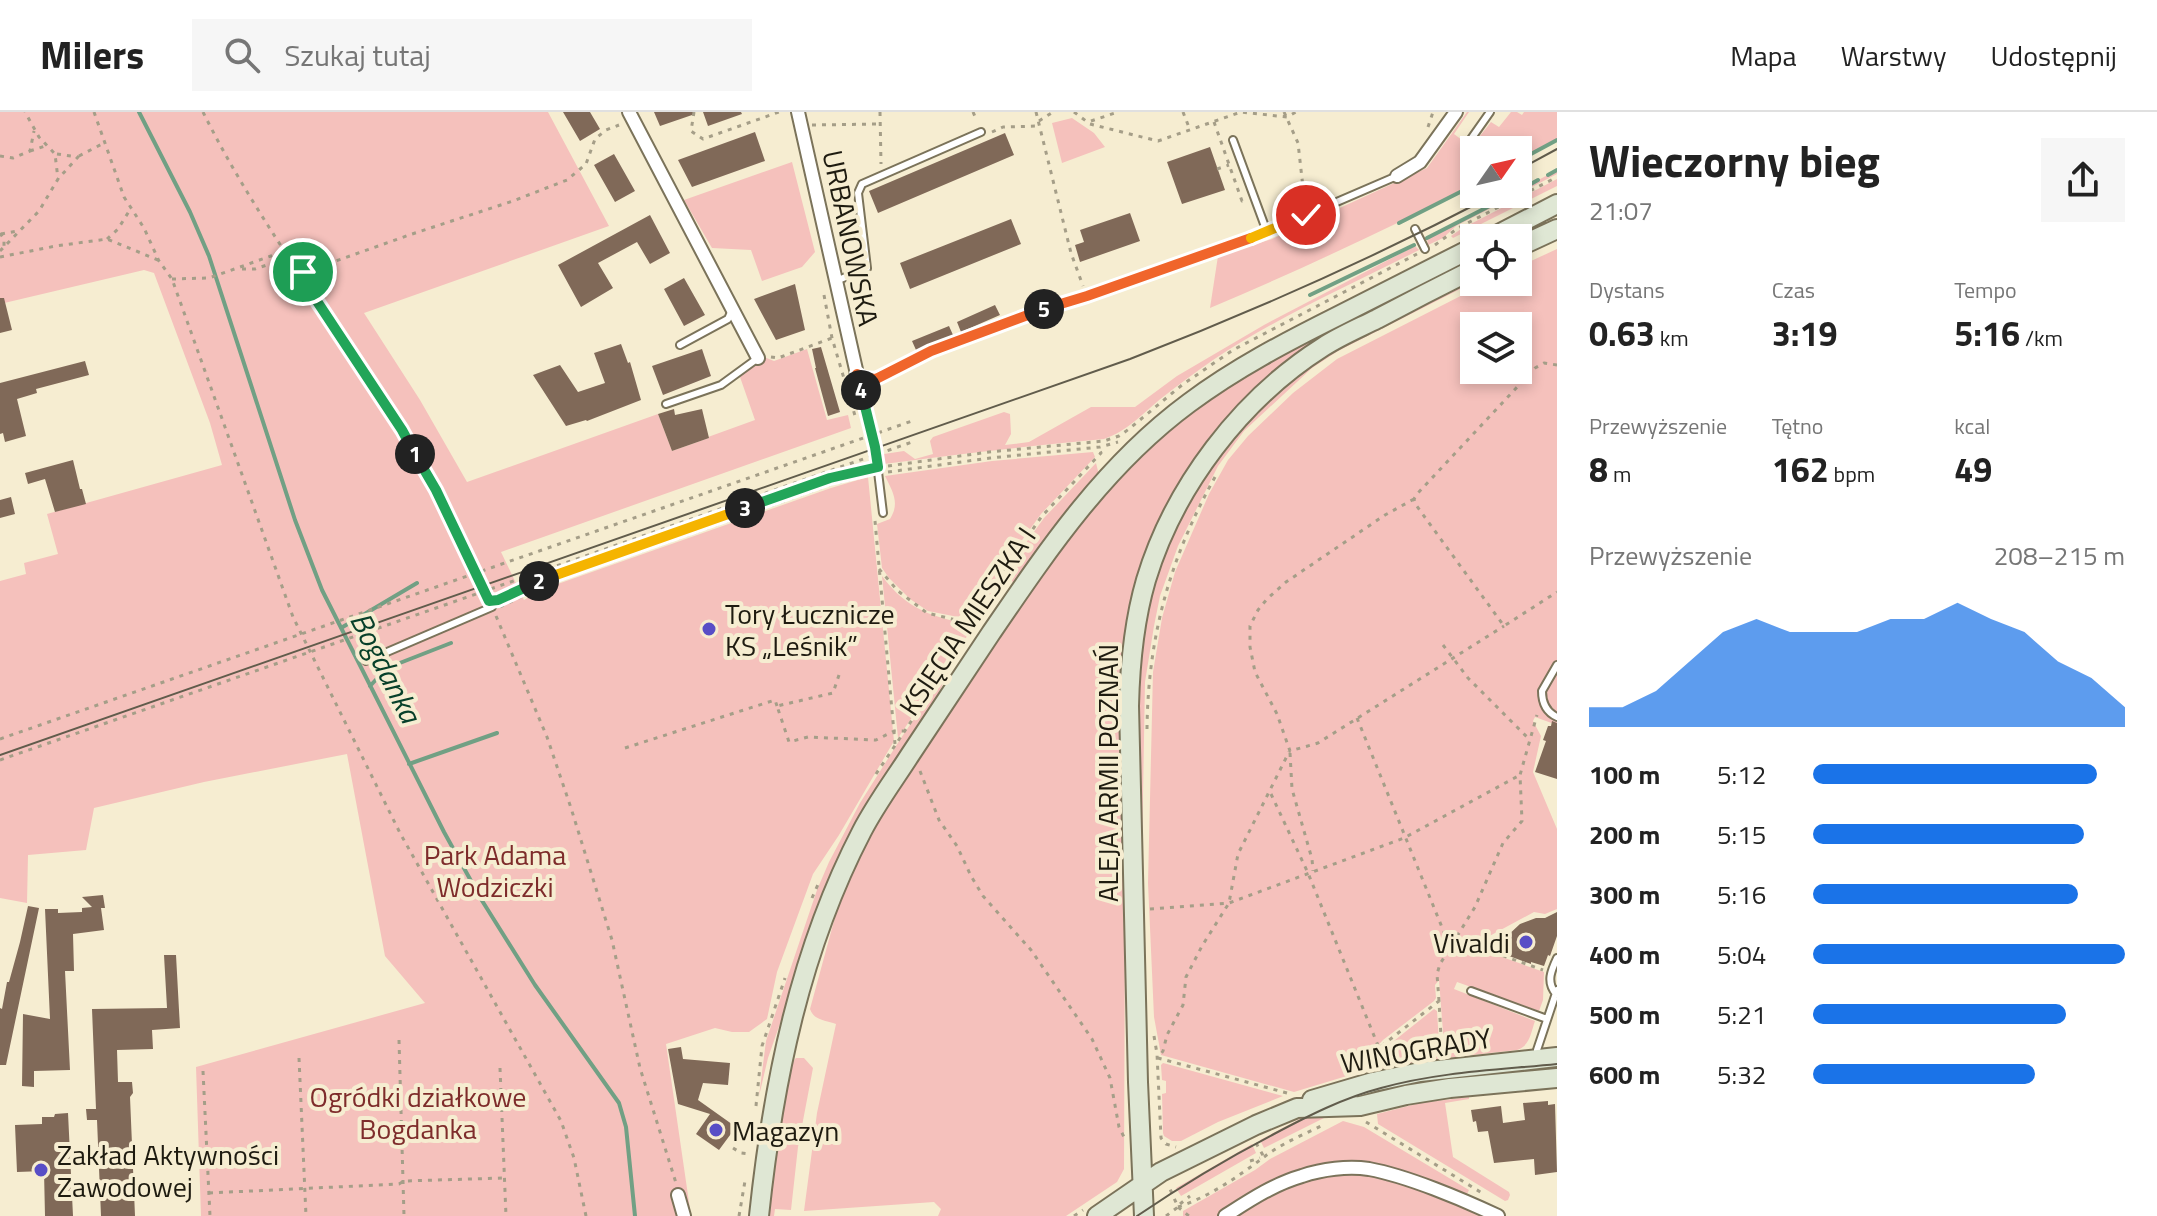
<!DOCTYPE html>
<html lang="pl">
<head>
<meta charset="utf-8">
<style>
  :root { --surface:#fff; --page:#f6f6f6; --text:#222; --muted:#767676; --line:#e0e0e0; --accent:#1a73e8 }
  body { margin:0; font-family:"Titillium Web",sans-serif; background:var(--page); color:var(--text); height:100vh; display:flex; flex-direction:column; font-size:30px; white-space:nowrap }
  * { box-sizing:border-box; margin:0 }
  p { font-size:26px; color:var(--muted) }
  .icon { flex:none; width:44px; height:44px; fill:none; stroke:currentColor; stroke-width:2; stroke-linecap:round; stroke-linejoin:round }
  .map { position:relative; flex:1; overflow:hidden }
  .sheet { display:flex; flex-direction:column; background:var(--surface); width:600px }
  .sheet>* { flex:none }
  .needle { width:52px; rotate:56deg }
  .tools { position:absolute; left:1460px; top:24px; display:grid; gap:16px }
  .tools a { display:grid; place-items:center; width:72px; height:72px; border-radius:0px; background:var(--surface); box-shadow:0 4px 12px #0003; font-size:40px }
  .pin { position:absolute; display:grid; place-items:center; width:68px; height:68px; color:#fff; margin:-34px; border:4px solid #fff; border-radius:50%; box-shadow:0 2px 8px #0007 }
  .km { position:absolute; width:40px; height:40px; margin:-20px; border-radius:50%; background:#222; color:#fff; font-size:22px; line-height:40px; text-align:center }
  .round { display:grid; place-items:center; flex:none; width:84px; height:84px; border-radius:0px; background:var(--page) }
  .head { display:flex; align-items:center; justify-content:space-between; height:136px; padding:0 32px }
  h1 { font-size:44px; font-weight:700; line-height:60px }
  .stats { display:grid; grid-template-columns:repeat(3,1fr); gap:12px; height:136px; padding:8px 32px }
  .stats div { display:grid; align-content:center }
  .stats b { font-size:34px; font-weight:700 }
  .stats small { font-size:22px; font-weight:400 }
  .stats p { font-size:22px }
  .chart { height:224px; padding:16px 32px }
  .chart p { display:flex; justify-content:space-between }
  .chart svg { width:100%; height:144px; margin-top:8px; fill:var(--accent); opacity:.7 }
  ul { padding:0 32px; list-style:none; font-size:26px }
  li { display:grid; grid-template-columns:128px 96px 1fr; align-items:center; height:60px }
  li i { height:20px; border-radius:10px; background:var(--accent) }
  header { display:flex; align-items:center; gap:48px; box-sizing:border-box; height:112px; padding:0 40px; background:var(--surface); border-bottom:2px solid var(--line) }
  header strong { font-size:38px }
  nav { display:flex; gap:44px; margin-inline-start:auto; font-size:28px }
  .search { width:560px; height:72px; background:var(--page); display:flex; align-items:center; gap:20px; box-sizing:border-box; padding:0 28px; border-radius:0px; color:var(--muted); font-size:30px }
  main { display:flex; flex:1; min-height:0 }
  .map>svg:first-child { display:block }
</style>
</head>
<body>
<header>
<strong>Milers</strong>
<div class="search"><svg class="icon" aria-label="search" viewBox="0 0 24 24"><circle cx="10" cy="10" r="6"/><path d="M15 15l6 6"/></svg>Szukaj tutaj</div>
<nav><a>Mapa</a><a>Warstwy</a><a>Udostępnij</a></nav>
</header>
<main>
<div class="map">
<svg width="1557" height="1104" viewBox="0 0 1557 1104">
  <rect width="100%" height="100%" fill="#f6edd1"/>
  <path fill="#f5c1bc" fill-rule="evenodd" d="M0 0H548L609 114 364 201 420 288 467 370 658 302 672 339 709 326 708 325 755 308 740 265 746 253 764 245 774 249 807 237 827 308 848 303 851 316 501 440 524 488 537 480 552 474 831 376 868 365 894 629 839 723 813 762 777 860 767 907 749 920H732L715 916 666 932 691 1104H201L196 955 425 891 385 844 347 642 204 670 94 696 86 738 28 743 27 791 0 786V469L26 462 24 451 58 442 47 402 222 353 210 311 154 161 144 158 0 192Z
    M1467 0H1469L1454 22 1462 28 1460 32 1465 35 1476 29 1491 10 1499 15 1511 0H1517L1522 3 1524 0H1557V28L1518 49V38H1474V73C1387 117 1300 158 1210 196L1218 144 1272 127 1427 56Z
    M1072 6 1094 21 1105 35 1062 51 1052 11Z
    M792 50 815 140 802 155 762 169 751 138 712 136 684 88Z
    M1557 58V62L1456 114 1443 126 1428 133 1427 126 1513 82H1518V79Z
    M1557 67V74L1453 126 1451 124 1461 117Z
    M1415 134 1419 138C1350 173 1277 205 1213 248 1196 260 1179 272 1163 285 1144 300 1128 319 1104 327 1030 334 956 342 884 352L882 343 884 342 904 339 915 347 933 342 930 329 933 325 1004 300 1010 302 1011 322 1005 333 1029 330 1091 295H1135L1177 264 1264 213Z
    M1557 137V613L1535 605 1533 609 1541 624 1533 660 1557 717V797L1545 802 1534 800 1471 834 1544 860 1543 888 1539 899 1457 870 1454 877 1535 909C1531 920 1530 934 1517 938L1445 946 1439 868 1435 873 1436 886 1434 889 1383 928 1350 963 1294 980 1161 943 1154 905 1148 771 1153 560 1162 506 1175 460 1209 382 1228 348 1248 324 1293 281 1337 247 1488 170H1518V155ZM1474 214H1518V258H1474Z
    M1474 143V148L1310 233 1293 245 1203 339 1126 541 1124 1057 1117 1070 1066 1104H938L941 1097 934 1090 804 1099 817 1001 836 912C826 908 814 909 810 897L843 776 867 727 887 691 1057 438 1094 391 1150 333 1198 294 1268 249Z
    M1474 165V170L1338 239 1312 256 1244 319 1218 354 1178 434 1160 484 1154 514 1145 570 1142 740C1139 670 1133 598 1141 527 1153 422 1221 322 1304 258 1328 240 1355 227 1382 213 1413 197 1443 181 1474 165Z
    M1093 340 1095 345 1041 402 1002 456 1006 472 990 491 974 493 958 505 928 499 910 487 889 466 882 456 877 412 890 407C900 391 893 380 885 364L992 349Z
    M1096 351 1099 363 1072 393 1013 471 1007 457 1044 406Z
    M882 464C909 500 933 504 974 514L898 626Z
    M949 556 950 557 932 595 792 877 768 946 759 984 766 929 817 778 829 750 860 691 901 626Z
    M1434 897 1437 899 1440 947 1362 960 1380 940Z
    M796 946H804L813 956 798 1035 791 1098 775 1097 774 1104H767C771 1077 782 960 796 946Z
    M1163 951 1167 952 1283 984 1218 1010 1181 1029H1172L1164 1024 1163 1021 1162 982 1166 981V969L1162 968 1161 953Z
    M1469 985V987L1445 991 1453 1045 1509 1080 1510 1083 1508 1088 1505 1089 1378 1012 1377 1002 1420 991Z
    M1311 1001H1334L1264 1036 1260 1028Z
    M1343 1009 1364 1015 1469 1078 1467 1082 1420 1065 1481 1104H1183V1099L1255 1058 1270 1047Z
    M1252 1032 1256 1041 1181 1084 1176 1076Z"/>
  <g fill="none" stroke-linecap="round" stroke-linejoin="round">
    <path stroke="#71a084" stroke-width="4" d="M139 0 190 100 209 144 295 408 322 478 444 720 481 787 535 873 619 991 626 1015 635 1104
      M1518 49 1557 28
      M1548 63 1557 58
      M1518 79 1538 68
      M1399 111 1474 73
      M1427 126 1513 82
      M1310 183 1414 133
      M341 516 417 471
      M370 574 387 556 451 531
      M409 652 497 621"/>
  </g>
  <path fill="#806958" d="M563 0H590L600 17 580 29Z
    M654 0H694L695 2 660 14Z
    M703 0H741L742 2 708 14Z
    M755 20 765 49 692 75 678 48Z
    M1005 21 1014 43 878 101 869 79Z
    M1210 35 1225 78 1182 92 1167 50Z
    M614 42 635 79 615 90 594 53Z
    M1130 101 1140 129 1080 150 1075 133 1084 130 1080 118Z
    M650 103 670 141 650 152 637 130 598 151 613 176 581 195 558 153Z
    M1011 107 1021 132 910 177 900 151Z
    M684 166 705 203 684 214 664 177Z
    M795 172 805 218 776 228 754 187Z
    M0 186H4L12 218 0 221Z
    M995 193 1000 203 961 220 957 210Z
    M949 214 953 223 916 238 912 229Z
    M621 232 628 251 630 250 641 288 587 309 586 308 566 314 533 263 560 253 578 280 605 271 594 241Z
    M821 235 840 300 828 304 815 256H816L812 237Z
    M702 237 711 264 663 283 652 254Z
    M85 249 89 263 36 277 37 281 17 287 26 324 5 330 3 321 0 322V271Z
    M674 297 675 303 702 297 709 326 672 339 658 302Z
    M73 348 80 377H82L86 392 55 400 45 367 28 372 25 361Z
    M11 385 15 402 0 406V388Z
    M1552 609 1557 611V667L1535 660 1546 629 1543 628 1548 614H1551Z
    M103 783 105 796H101L104 818 73 822 74 859H65L70 958 34 959V975L22 974 23 902 50 907 45 797H58V801L82 800V796L92 795 82 785Z
    M28 794 39 796 6 953H0V896L2 897 7 870H9L20 830Z
    M1557 800V824L1550 844 1548 843 1544 854 1531 850V852L1501 841 1502 839 1489 834 1505 826 1520 812 1536 806H1545Z
    M164 843H176L180 916 152 918 153 937 117 938 118 970H132L133 981 130 985 135 1104H101L97 1008H87L86 997H96L92 897 167 896Z
    M681 935 683 947 730 951 728 973 703 971 698 988 736 1015 719 1038 696 1022 710 1002 678 992 668 937Z
    M1548 989V993L1555 992 1557 1060 1535 1063 1534 1047 1494 1051 1488 1019 1478 1020 1476 1009 1473 1010 1471 998 1501 994 1503 1011 1525 1008 1523 991Z
    M68 1001 73 1104H45L44 1059 17 1060 15 1013 42 1012V1005H54L55 1002Z"/>
  <g fill="none" stroke-linecap="round" stroke-linejoin="round">
    <defs>
      <path id="lane" d="M1471 27 1490 0
        M1233 28 1267 120 1397 64
        M1415 117 1425 137
        M836 169 867 156 858 81 862 72 981 20
        M680 233 728 207 732 198
        M857 262 869 268 876 267 917 244 979 220 1087 184 1267 120
        M857 262 875 335 883 401
        M666 292 721 273 758 246
        M366 549 492 495
        M1557 553 1542 579C1542 591 1546 600 1557 605
        M1471 879 1547 907
        M1556 882C1546 870 1551 859 1557 846
        M1537 944V938L1557 878"/>
      <path id="street" d="M629 0 758 246
        M798 0 857 262
        M1397 64 1420 50 1456 0
        M678 1083 684 1104
        M1225 1104C1250 1088 1274 1072 1302 1064 1322 1057 1348 1054 1369 1057 1407 1064 1462 1087 1498 1104"/>
      <path id="secondary" d="M1491 126 1557 92
        M1518 135 1557 117
        M1312 988 1373 970 1420 960 1557 945
        M759 1104C773 971 800 838 862 719 876 692 894 668 910 643 937 603 964 562 991 521 1049 436 1105 353 1189 291 1236 256 1286 230 1338 204 1383 181 1429 158 1474 135
        M1097 1104 1161 1060 1256 1013 1297 996 1360 994 1406 983 1450 976 1557 966
        M1144 1104 1138 970 1129 594C1130 551 1134 509 1146 468 1174 375 1241 287 1323 235 1340 224 1359 216 1377 207 1409 190 1442 173 1474 157"/>
    </defs>
    <use href="#lane" stroke="#7b735a" stroke-width="10"/>
    <use href="#street" stroke="#7b735a" stroke-width="16"/>
    <use href="#secondary" stroke="#7b735a" stroke-width="22"/>
    <path stroke="#a59e88" stroke-width="3" stroke-dasharray="4 6" stroke-linecap="butt" d="M94 0 124 85 144 116 159 149 172 167 293 505 400 721 561 1009 574 1046 586 1104
      M203 0C259 113 337 211 402 319 435 372 461 430 488 486
      M694 0 691 19 703 27 779 0
      M880 0 881 52
      M973 0 977 9
      M1036 0 1071 141 1083 174
      M1074 0 1090 12 1158 29 1241 0 1287 5 1296 0
      M1183 0 1190 18
      M1284 0 1298 31 1305 93
      M1039 9 1053 0
      M1091 9 1118 0
      M1214 10 1242 89 1245 88
      M812 13 880 12
      M1428 15 1433 0
      M992 20 1003 15 1039 14
      M30 39 45 34
      M57 42 78 45 58 67
      M0 44 13 46 30 39 34 19
      M79 44 104 31
      M1217 57 1229 53
      M831 87 850 81
      M0 121 4 127V135
      M1 122 18 119
      M107 127 118 117 131 96
      M1435 133 1458 116 1557 65
      M0 139 39 99 58 67 55 42 39 25 25 0
      M0 145 56 134 107 127 158 148
      M242 157H255L288 146
      M299 162 412 122 513 89 567 68 586 52 595 27 606 18 619 13
      M172 167 209 166 271 144 283 138
      M824 183 832 226 856 307
      M771 245 778 246 832 226
      M1557 253 1544 251 1535 256 1417 382 1414 387 1416 393 1504 514 1557 480
      M888 354 989 340 1104 329 1119 324 1129 317 1182 273 1233 238 1417 142
      M888 360 990 346 1100 335 1118 330
      M1414 387 1385 403 1286 470 1267 487 1258 498 1250 514V535L1255 560 1277 602 1290 639 1318 631 1504 514
      M875 409 895 632
      M879 457 898 479 927 501 977 513
      M1008 468 1005 457 1042 404 1101 341 1100 339
      M499 487 540 469 830 366 868 356
      M500 495 545 473 832 372 869 363
      M496 504 547 625 571 696 612 828 640 956 676 1071
      M1443 533 1468 566 1529 627
      M839 563 833 581 777 594 789 630 808 625 876 628 894 619H904
      M1357 606 1450 835
      M1147 617C1148 524 1170 446 1215 365
      M625 636 775 588 777 594
      M1290 641 1292 677 1312 747 1313 759
      M920 659 939 708 957 734 971 764 983 784 1031 838 1092 927 1110 966 1119 1015 1124 1025
      M876 662 936 572
      M1271 682 1308 761 1379 936
      M812 786 820 768
      M1150 797 1229 791 1404 726 1520 663
      M1484 837 1543 858
      M1439 889 1437 862 1440 852 1475 795 1503 731 1522 709 1520 663 1537 603
      M1154 924 1157 942 1161 1026 1166 1032 1176 1035
      M399 928 404 1104
      M299 946 306 1104
      M500 956 506 1104
      M1361 956 1379 936 1439 889 1442 943
      M203 959 210 1104
      M1287 981 1158 946 1163 939 1167 923 1183 893 1186 865 1202 834 1229 791 1238 742 1289 640
      M756 994 762 934 785 866
      M1366 1010 1482 1081
      M1256 1031 1264 1045
      M733 1036 741 1041 749 1042
      M1250 1049 1260 1046
      M209 1081 399 1072 404 1069 504 1066
      M1180 1092 1190 1084
      M1178 1095C1209 1085 1239 1064 1264 1045 1282 1031 1305 1022 1325 1012
      M1178 1095 1189 1104
      M739 1104 745 1069
      M1074 1104 1083 1098
      M1166 1104 1178 1095 1170 1077 1171 1074"/>
    <use href="#lane" stroke="#fff" stroke-width="6"/>
    <use href="#street" stroke="#fff" stroke-width="12"/>
    <use href="#secondary" stroke="#dfe7d4" stroke-width="18"/>
    <path stroke="#615c4c" stroke-width="2" d="M1518 58 1557 37
      M0 643 1130 247C1255 199 1377 144 1496 82
      M1137 1104C1181 1074 1226 1047 1274 1022 1308 1004 1343 986 1381 976 1438 960 1498 958 1557 952"/>
    <path stroke="#a59e88" stroke-width="3" stroke-dasharray="4 6" stroke-linecap="butt" d="M0 627 912 309
      M0 648 915 329"/>
  </g>
  <g fill="none" stroke-linecap="round" stroke-linejoin="round">
    <defs>
      <path id="split-1" d="M303 160 299 162 402 318 415 342"/>
      <path id="split-2" d="M415 342 436 378 489 489 498 488 539 469"/>
      <path id="split-3" d="M539 469 745 396"/>
      <path id="split-4" d="M745 396 830 366 878 355 875 335 861 278"/>
      <path id="split-5" d="M861 278 857 262 863 266 876 267 931 239 1044 197"/>
      <path id="split-6" d="M1044 197 1087 184 1251 126"/>
      <path id="split-7" d="M1251 126 1306 103"/>
    </defs>
    <use href="#split-1" stroke="#fff" stroke-width="16"/>
    <use href="#split-2" stroke="#fff" stroke-width="16"/>
    <use href="#split-3" stroke="#fff" stroke-width="16"/>
    <use href="#split-4" stroke="#fff" stroke-width="16"/>
    <use href="#split-5" stroke="#fff" stroke-width="16"/>
    <use href="#split-6" stroke="#fff" stroke-width="16"/>
    <use href="#split-7" stroke="#fff" stroke-width="16"/>
    <use href="#split-1" stroke="#22a559" stroke-width="10"/>
    <use href="#split-2" stroke="#22a559" stroke-width="10"/>
    <use href="#split-3" stroke="#f5b400" stroke-width="10"/>
    <use href="#split-4" stroke="#22a559" stroke-width="10"/>
    <use href="#split-5" stroke="#f0652b" stroke-width="10"/>
    <use href="#split-6" stroke="#f0652b" stroke-width="10"/>
    <use href="#split-7" stroke="#f5b400" stroke-width="10"/>
  </g>
  <g fill="#584ec6" stroke="#f6edd1" stroke-width="3">
    <circle cx="709" cy="517" r="8"/>
    <circle cx="1526" cy="830" r="8"/>
    <circle cx="716" cy="1018" r="8"/>
    <circle cx="41" cy="1058" r="8"/>
  </g>
  <g text-anchor="middle" dominant-baseline="central" stroke-width="8" stroke-linejoin="round" paint-order="stroke">
    <g font-size="28" fill="#1e1b10" stroke="#f6edd1">
      <text transform="translate(851 126) rotate(78)">URBANOWSKA</text>
      <text transform="translate(967 509) rotate(-56)">KSIĘCIA MIESZKA I</text>
      <text transform="translate(1107 661) rotate(-90)">ALEJA ARMII POZNAŃ</text>
      <text transform="translate(1416 938) rotate(-10)">WINOGRADY</text>
    </g>
    <g font-size="28" fill="#1e1b10" stroke="#f6edd1" text-anchor="start">
      <text x="725" y="501">Tory Łucznicze<tspan x="725" dy="32">KS „Leśnik”</tspan></text>
      <text x="1510" y="830" text-anchor="end">Vivaldi</text>
      <text x="732" y="1018">Magazyn</text>
      <text x="57" y="1042">Zakład Aktywności<tspan x="57" dy="32">Zawodowej</tspan></text>
    </g>
    <g font-size="28" fill="#7e2c2b" stroke="#f6edd1">
      <text x="495" y="742">Park Adama<tspan x="495" dy="32">Wodziczki</tspan></text>
      <text x="418" y="984">Ogródki działkowe<tspan x="418" dy="32">Bogdanka</tspan></text>
    </g>
    <g font-size="30" font-style="italic" fill="#07402a" stroke="#f6edd1">
      <text transform="translate(386 555) rotate(63)">Bogdanka</text>
    </g>
  </g>
</svg>
<div class="tools">
<a><svg class="needle" viewBox="-14 -14 28 28"><path d="M0-13l5 13h-10z" fill="#e53935"/><path d="M0 13l5-13h-10z" fill="#767676"/></svg></a>
<a><svg class="icon" aria-label="locate" viewBox="0 0 24 24"><circle cx="12" cy="12" r="6"/><path d="M12 2v4M12 18v4M2 12h4M18 12h4"/></svg></a>
<a><svg class="icon" aria-label="layers" viewBox="0 0 24 24"><path d="M12 4l9 5-9 5-9-5zM3 14l9 5 9-5"/></svg></a>
</div>
<div class="pin" style="left:303px;top:160px;background:#1e9e55"><svg class="icon" aria-label="arrive" viewBox="0 0 24 24"><path d="M6 21V4h12l-3 4 3 4H6"/></svg></div>
<div class="pin" style="left:1306px;top:103px;background:#d93025"><svg class="icon" aria-label="check" viewBox="0 0 24 24"><path d="M5 12l5 5 9-10"/></svg></div>
<b class="km" style="left:415px;top:342px">1</b>
<b class="km" style="left:539px;top:469px">2</b>
<b class="km" style="left:745px;top:396px">3</b>
<b class="km" style="left:861px;top:278px">4</b>
<b class="km" style="left:1044px;top:197px">5</b>
</div>
<section class="sheet">
<div class="head"><div><h1>Wieczorny bieg</h1><p>21:07</p></div><a class="round"><svg class="icon" aria-label="share" viewBox="0 0 24 24"><path d="M12 15V3M7 8l5-5 5 5M5 13v7h14v-7"/></svg></a></div>
<div class="stats">
<div><p>Dystans</p><b>0.63<small> km</small></b></div>
<div><p>Czas</p><b>3:19</b></div>
<div><p>Tempo</p><b>5:16<small> /km</small></b></div>
</div>
<div class="stats">
<div><p>Przewyższenie</p><b>8<small> m</small></b></div>
<div><p>Tętno</p><b>162<small> bpm</small></b></div>
<div><p>kcal</p><b>49</b></div>
</div>
<div class="chart"><p><span>Przewyższenie</span>208–215 m</p>
<svg viewBox="0 0 160 44" preserveAspectRatio="none"><path d="M0 44V38L10 38L20 33L30 24L40 15L50 11L60 15L70 15L80 15L90 11L100 11L110 6L120 11L130 15L140 24L150 29L160 38V44z"/></svg>
</div>
<ul>
<li><b>100 m</b>5:12<i style="width:91%"></i></li>
<li><b>200 m</b>5:15<i style="width:87%"></i></li>
<li><b>300 m</b>5:16<i style="width:85%"></i></li>
<li><b>400 m</b>5:04<i style="width:100%"></i></li>
<li><b>500 m</b>5:21<i style="width:81%"></i></li>
<li><b>600 m</b>5:32<i style="width:71%"></i></li>
</ul>
</section>
</main>
</body>
</html>
